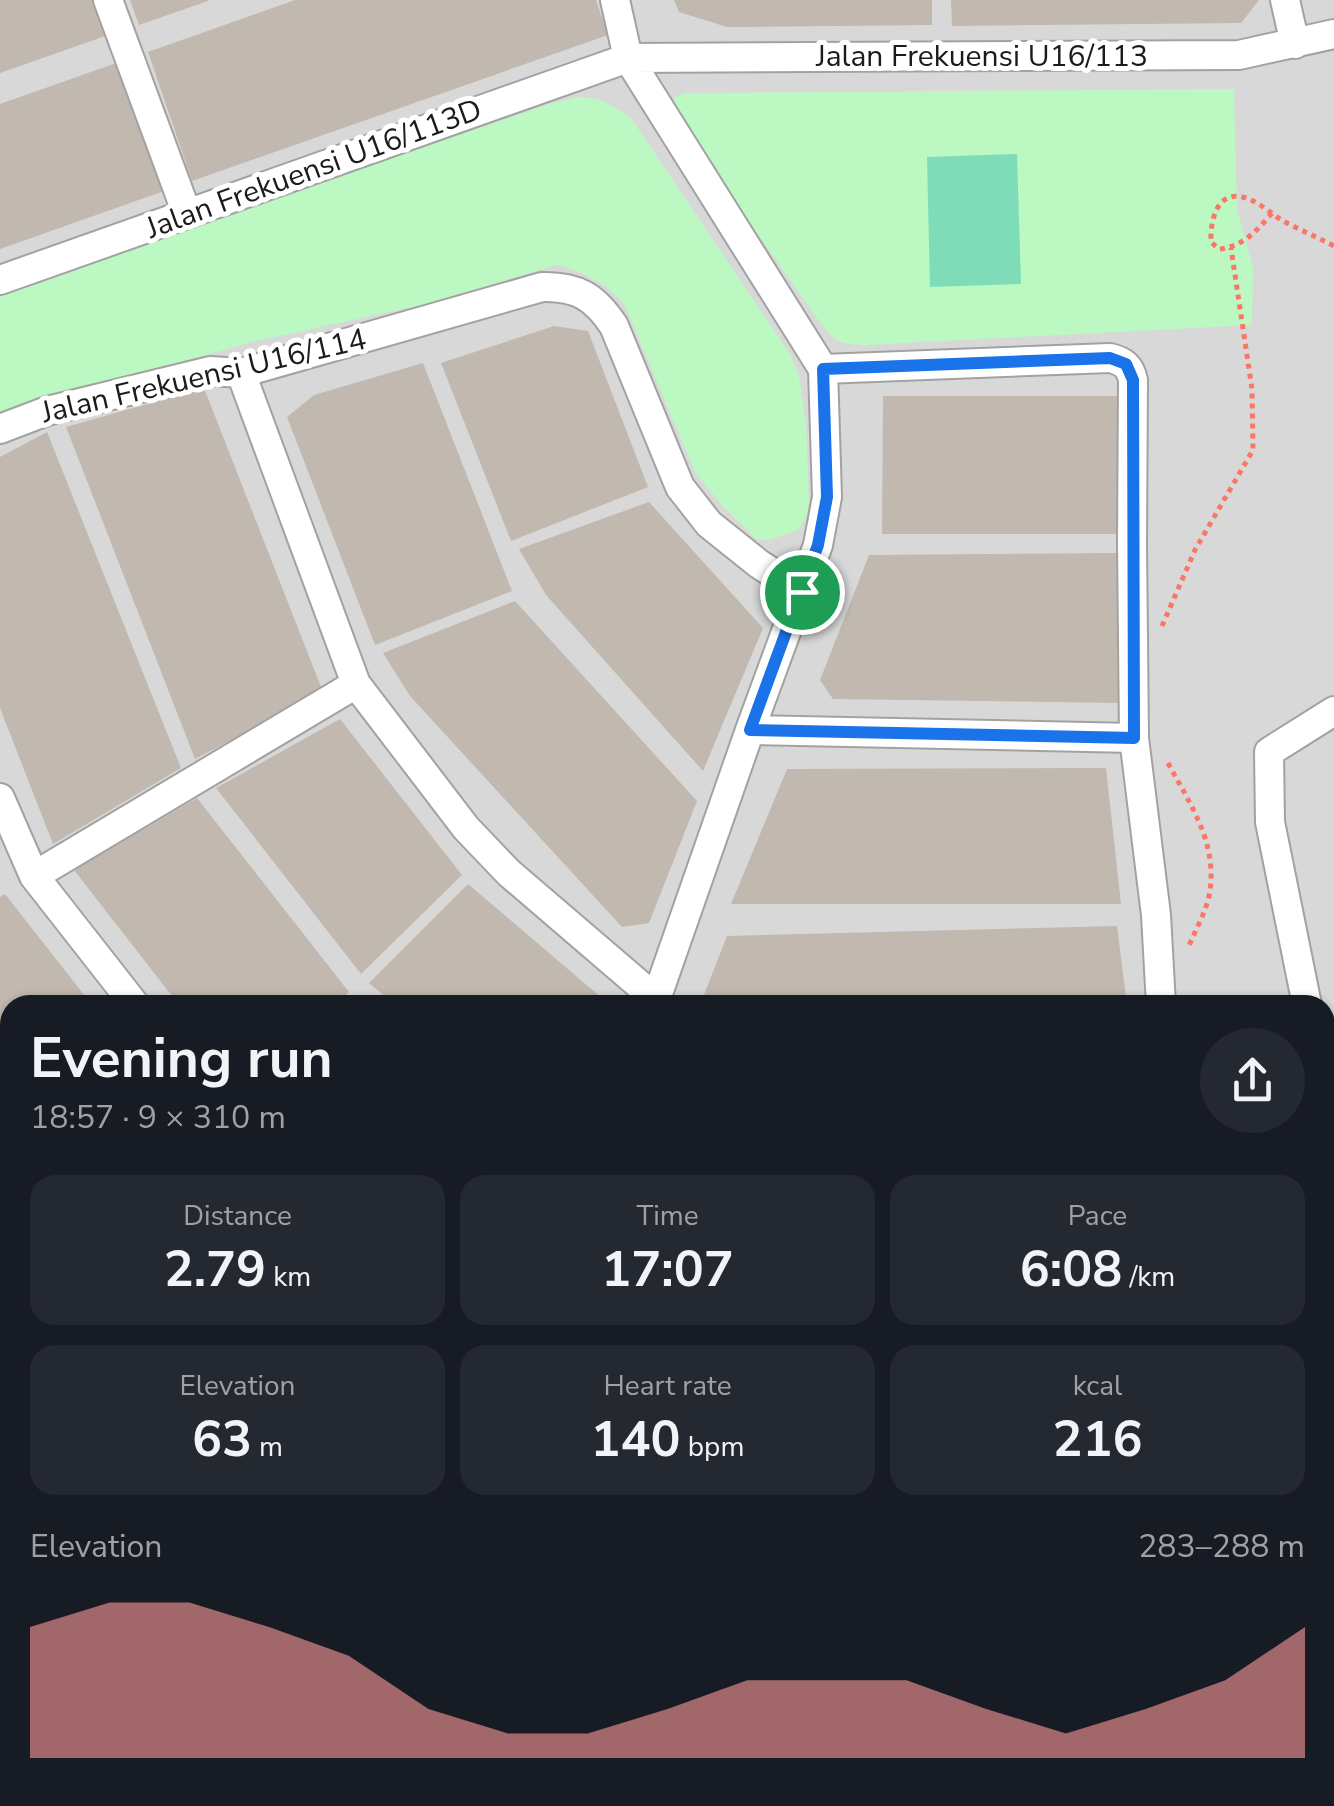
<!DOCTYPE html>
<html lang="en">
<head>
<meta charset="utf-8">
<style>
  :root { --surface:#171b24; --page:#242831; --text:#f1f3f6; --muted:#9ea1a6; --accent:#d88 }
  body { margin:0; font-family:"Nunito Sans",sans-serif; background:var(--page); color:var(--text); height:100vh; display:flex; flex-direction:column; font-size:38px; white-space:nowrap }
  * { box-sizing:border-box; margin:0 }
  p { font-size:32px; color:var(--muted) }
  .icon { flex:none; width:55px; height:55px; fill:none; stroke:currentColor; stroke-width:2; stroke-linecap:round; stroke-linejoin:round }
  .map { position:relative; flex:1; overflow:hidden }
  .panel { position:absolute; left:0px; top:995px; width:1335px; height:812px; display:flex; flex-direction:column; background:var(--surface); border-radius:30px 30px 0 0; box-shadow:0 2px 8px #0004 }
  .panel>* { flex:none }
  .pin { position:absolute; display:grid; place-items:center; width:85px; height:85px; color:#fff; margin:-42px; border:5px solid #fff; border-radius:50%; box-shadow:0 2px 10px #0007 }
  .round { display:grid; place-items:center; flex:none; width:105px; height:105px; border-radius:52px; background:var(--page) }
  .summary { display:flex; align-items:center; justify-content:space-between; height:170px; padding:0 30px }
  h1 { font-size:55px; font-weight:700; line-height:75px }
  .stats { display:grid; grid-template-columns:repeat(3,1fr); gap:15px; height:170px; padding:10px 30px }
  .stats div { display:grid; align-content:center; border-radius:25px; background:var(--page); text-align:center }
  .stats b { font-size:50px; font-weight:700 }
  .stats small { font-size:28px; font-weight:400 }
  .stats p { font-size:28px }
  .chart { height:280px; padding:20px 30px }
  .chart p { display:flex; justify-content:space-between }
  .chart svg { width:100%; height:180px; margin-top:10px; fill:var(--accent); opacity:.7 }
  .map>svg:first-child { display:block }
</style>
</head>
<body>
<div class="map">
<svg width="1334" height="1806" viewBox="0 0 1334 1806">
  <rect width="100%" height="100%" fill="#ede9e0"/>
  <path fill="#d9d8d8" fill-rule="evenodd" d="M0 0H1334V1806H0ZM10 1005H1325V1798H10Z"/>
  <path fill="#c9c9c9" d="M10 1671V1798H106L108 1806H0V1681Z"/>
  <path fill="#bcf8c2" d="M1234 89 1237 209 1253 267 1252 325 866 345C837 344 837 343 819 321L692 141 673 108 675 97 685 93Z
    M578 97C600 97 613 105 631 118L790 354 799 376 806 424 809 502 806 518 798 530 770 540 756 539 720 503 695 472 625 306C608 283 584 272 557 265L421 305 252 342 38 402 0 417V290L549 104Z"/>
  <path fill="#7edcb9" d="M1017 154 1021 284 930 287 927 157Z"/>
  <path fill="#c1b8b0" d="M0 0H99L111 34 0 73Z
    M130 0H208V1L139 25Z
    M295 0H596L608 35 192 181 148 52Z
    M674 0H932V25L727 27 679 12Z
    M951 0H1259L1241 23 952 26Z
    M122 61 167 190 0 249V104Z
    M554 326 588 331 648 487 511 541 441 363Z
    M423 363 512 591 375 645 287 417 314 395Z
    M204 388 323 692 195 759 66 427Z
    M883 396H1124L1123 534H882Z
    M47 432 181 768 53 844 0 708V457Z
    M649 502 763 628 703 771 546 595 519 549Z
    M1121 553 1122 703 833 699 820 680 869 555Z
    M515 601 697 801 649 923 622 927 410 696 383 653Z
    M340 719 462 875 361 974 216 788Z
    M1106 768 1121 904H731L787 769Z
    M197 798 349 992 336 1005H179L74 870Z
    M468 884 610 1005H395L369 983Z
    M5 894 92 1005H10V1125L0 1112V897Z
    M1117 926 1127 1005H700L727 936Z
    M0 1148 10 1161V1297L0 1307Z
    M10 1345V1381L0 1373V1355Z
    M705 1798H772L770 1806H725Z
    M808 1798H1231V1806H806Z"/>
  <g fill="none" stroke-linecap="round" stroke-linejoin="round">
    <defs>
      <path id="lane" d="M138 1798 142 1806"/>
      <path id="street" d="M108 0 187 214
        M615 0 628 58 823 369 827 497 818 545 750 730 654 1005
        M1285 0 1295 44
        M0 280 628 58 1239 55 1334 34
        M823 369 1110 358C1123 361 1130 366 1133 380L1132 543 1134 738 1156 915 1161 1005
        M241 373 356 684 466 828 509 873 656 999
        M0 429 47 411 210 371 241 373 542 287C577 286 595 297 614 326L680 487 709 524 759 564 802 592
        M750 730 1134 738
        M0 798 34 876 135 1005
        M34 876 356 684
        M1307 1005 1270 822 1269 752 1334 711
        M1325 1080 1334 1077
        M0 1335 10 1325
        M1325 1392 1334 1441
        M0 1412 10 1421
        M611 1798 634 1806
        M1250 1798V1806
        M784 1806 786 1798"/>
      <path id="secondary" d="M0 1584 10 1593
        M295 1798 310 1806"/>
    </defs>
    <use href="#lane" stroke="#a2a2a2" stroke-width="19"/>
    <use href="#street" stroke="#a2a2a2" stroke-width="32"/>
    <use href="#secondary" stroke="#626e06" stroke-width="42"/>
    <path stroke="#f87766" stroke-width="5" stroke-dasharray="5 5" stroke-linecap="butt" d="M1272 213C1257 231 1242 247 1219 249L1211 242C1210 223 1216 191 1242 197 1257 200 1270 213 1283 221 1300 230 1317 237 1334 246
      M1162 626 1195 550 1253 450 1252 389 1231 248
      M1168 763C1191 806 1219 845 1209 896 1205 914 1195 931 1188 948
      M1293 1798 1296 1806"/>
    <use href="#lane" stroke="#fff" stroke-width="14"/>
    <use href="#street" stroke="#fff" stroke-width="28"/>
    <use href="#secondary" stroke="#f4f8b3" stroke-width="38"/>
  </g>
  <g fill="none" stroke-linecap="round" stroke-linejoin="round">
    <defs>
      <path id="route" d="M1110 358 1126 364 1133 380 1134 738 750 730 818 545 827 497 823 369Z"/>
    </defs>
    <use href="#route" stroke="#fff" stroke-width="20"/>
    <use href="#route" stroke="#1a73e8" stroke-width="12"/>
  </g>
  <g text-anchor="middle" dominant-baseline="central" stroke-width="10" stroke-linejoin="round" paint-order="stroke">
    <g font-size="30" fill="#1b1b1b" stroke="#fff">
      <text x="982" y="56">Jalan Frekuensi U16/113</text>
      <text transform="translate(314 169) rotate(-20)">Jalan Frekuensi U16/113D</text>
      <text transform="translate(204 376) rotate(-13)">Jalan Frekuensi U16/114</text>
    </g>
  </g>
</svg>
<div class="pin" style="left:802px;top:592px;background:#1e9e55"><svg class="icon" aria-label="arrive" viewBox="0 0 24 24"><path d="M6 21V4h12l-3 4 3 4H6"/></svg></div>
<section class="panel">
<div class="summary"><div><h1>Evening run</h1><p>18:57 · 9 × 310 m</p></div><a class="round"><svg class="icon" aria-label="share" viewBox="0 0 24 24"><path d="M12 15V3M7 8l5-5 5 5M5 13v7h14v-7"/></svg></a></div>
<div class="stats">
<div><p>Distance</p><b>2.79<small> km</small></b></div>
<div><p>Time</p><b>17:07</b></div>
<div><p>Pace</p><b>6:08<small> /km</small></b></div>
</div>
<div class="stats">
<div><p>Elevation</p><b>63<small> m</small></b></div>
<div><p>Heart rate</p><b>140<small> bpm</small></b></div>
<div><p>kcal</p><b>216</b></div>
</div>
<div class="chart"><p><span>Elevation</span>283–288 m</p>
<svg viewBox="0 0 160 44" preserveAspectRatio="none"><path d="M0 44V12L10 6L20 6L30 12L40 19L50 32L60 38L70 38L80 32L90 25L100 25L110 25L120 32L130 38L140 32L150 25L160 12V44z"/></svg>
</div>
</section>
</div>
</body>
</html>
